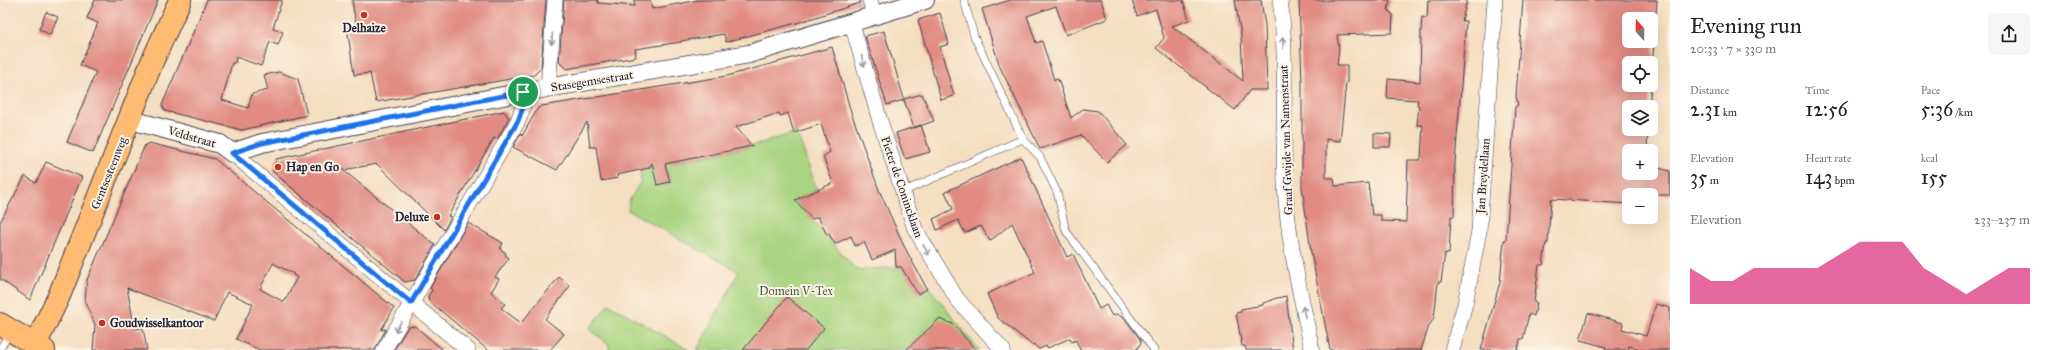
<!DOCTYPE html>
<html lang="en">
<head>
<meta charset="utf-8">
<style>
  :root { --surface:#fff; --page:#f6f6f6; --text:#222; --muted:#767676; --accent:#db2777 }
  body { margin:0; font-family:"IM FELL Great Primer",serif; background:var(--page); color:var(--text); height:100vh; display:flex; flex-direction:column; font-size:15px; white-space:nowrap }
  * { box-sizing:border-box; margin:0 }
  p { font-size:13px; color:var(--muted) }
  .icon { flex:none; width:22px; height:22px; fill:none; stroke:currentColor; stroke-width:2; stroke-linecap:round; stroke-linejoin:round }
  .map { position:relative; flex:1; overflow:hidden }
  .details { display:flex; flex-direction:column; background:var(--surface); width:380px }
  .details>* { flex:none }
  .needle { width:26px; rotate:340deg }
  .fabs { position:absolute; left:1622px; top:12px; display:grid; gap:8px }
  .fabs a { display:grid; place-items:center; width:36px; height:36px; border-radius:6px; background:var(--surface); box-shadow:0 4px 16px #0002; font-size:20px }
  .pin { position:absolute; display:grid; place-items:center; width:34px; height:34px; color:#fff; margin:-17px; border:2px solid #fff; border-radius:50%; box-shadow:0 1px 4px #0007 }
  .round { display:grid; place-items:center; flex:none; width:42px; height:42px; border-radius:6px; background:var(--page) }
  .head { display:flex; align-items:center; justify-content:space-between; height:68px; padding:0 20px }
  h1 { font-size:22px; font-weight:600; line-height:30px }
  .stats { display:grid; grid-template-columns:repeat(3,1fr); gap:6px; height:68px; padding:4px 20px }
  .stats div { display:grid; align-content:center }
  .stats b { font-size:20px; font-weight:600 }
  .stats small { font-size:11px; font-weight:400 }
  .stats p { font-size:11px }
  .chart { height:112px; padding:8px 20px }
  .chart p { display:flex; justify-content:space-between }
  .chart svg { width:100%; height:72px; margin-top:4px; fill:var(--accent); opacity:.7 }
  main { display:flex; flex:1; min-height:0 }
  .map>svg:first-child { display:block }
</style>
</head>
<body>
<main>
<div class="map">
<svg width="1670" height="350" viewBox="0 0 1670 350">
  <rect width="100%" height="100%" fill="#fcf5e5"/>
  <filter id="ink" filterUnits="userSpaceOnUse"><feTurbulence type="fractalNoise" baseFrequency=".025" numOctaves="2"/><feDisplacementMap in="SourceGraphic" scale="8" xChannelSelector="R" yChannelSelector="G"/><feConvolveMatrix kernelMatrix="1 2 1 2 8 2 1 2 1" color-interpolation-filters="sRGB"/></filter>
  <filter id="wash" filterUnits="userSpaceOnUse"><feTurbulence type="fractalNoise" baseFrequency=".012" numOctaves="4" result="noise"/><feDisplacementMap in="SourceGraphic" scale="16" xChannelSelector="R" yChannelSelector="G"/><feGaussianBlur stdDeviation="0.9" result="paint"/><feColorMatrix in="noise" values="0 0 0 0 0 0 0 0 0 0 0 0 0 0 0 0 0 1.4 0 .05"/><feComposite in="paint" operator="in"/></filter>
  <g filter="url(#wash)">
    <rect width="100%" height="100%" fill="#f4dec0"/>
    <path fill="#a9d481" stroke="#667b5e" d="M797 132 817 190 795 200 856 270 901 267 919 275 979 350H697L739 272 628 210 629 201 641 181 640 170 653 167 657 185 671 182 665 165 752 146Z
      M609 304 689 350H609V344L589 329Z"/>
    <g id="blocks">
      <path fill="#e18b82" fill-rule="evenodd" d="M95 0H158L93 153 67 142 96 72 80 65 98 23 87 18Z
        M207 0H282L273 28 283 32 278 45 270 42 261 66 236 57 235 63H232L222 100 248 108 252 94 268 90 264 75 279 72 298 79 307 115 242 130 165 111 162 105Z
        M352 0H546L541 68 534 75 376 102 370 73 354 75 347 27 356 25Z
        M564 0H598V3L635 6 634 0H650L652 9 698 0H860V3L800 22 726 42 724 34 681 41V42L635 49 636 57 566 69 559 62Z
        M1010 0H1101L1107 19 1066 35 1056 6 1027 16 1036 43 1042 41 1054 80 1058 79 1071 118 1083 109 1098 111 1127 145 1107 162 1081 135 1040 149 1000 67 982 9Z
        M1132 0H1183L1189 20 1172 26 1243 81 1241 35 1235 0H1261L1265 25 1267 90H1250L1235 110 1156 48 1164 38 1156 9 1137 16Z
        M1299 0H1390L1388 10 1393 15 1392 33 1337 35 1339 49 1337 65H1347V83H1346L1340 141 1326 139V178H1334L1335 186 1368 183 1372 215H1381V221L1406 222 1408 160H1420L1421 158 1423 125H1417L1419 105H1417L1418 100 1387 98 1388 79 1420 82 1421 30 1422 17 1427 18 1428 0H1467L1462 21H1466L1455 163 1454 217 1451 216 1449 254 1445 253 1441 282H1438L1434 318 1429 326 1421 350H1330L1311 252 1302 187V82Z
        M1523 0H1657L1651 83V63H1629V85H1651L1649 107H1629V129H1648L1647 151H1629V173H1651V166L1670 171V195H1652L1651 201V195H1629V204L1551 199 1548 243H1546L1543 265H1539L1534 302 1537 303 1534 316 1529 314 1523 339H1520L1518 350H1481L1500 282 1504 240H1506L1515 107 1518 105 1516 96ZM1629 19H1651V41H1629Z
        M46 12 58 17 50 35 39 29Z
        M940 13 949 44 940 47 954 96 941 100 918 20Z
        M884 31 904 99 922 94 934 121 914 128 904 100 887 105 865 36Z
        M832 47 851 112 879 190 904 246 927 289 918 294 901 267H896L895 250 872 260 864 242 855 246 851 236 835 244 829 234 827 235 818 217 812 219 795 200 833 183 823 157 830 152 821 124 794 133 788 113 780 116 779 113 736 127 752 146 665 164 670 182 657 185 652 163 649 168 617 175 618 178 601 181 596 147H590L587 122 557 170 513 147 521 134 522 136 538 108 542 106 727 76Z
        M504 111 509 118 497 139 494 138 465 187 448 216 451 217 444 230 377 164 343 170 435 245 415 280 405 282 273 172 276 159Z
        M921 125 930 152 905 159 896 133Z
        M1374 133 1391 134 1390 147H1374Z
        M149 143 215 159 394 308 381 330 386 329 375 350H260L236 339 253 304 227 292 214 321 127 288 135 329 143 328 147 350H93L95 325 85 300 87 280 145 145ZM273 263 294 274 293 275 297 277 284 302 260 289Z
        M1021 157 1067 257 1073 254 1099 309 1106 305 1112 316 1117 314 1125 319 1140 339 1141 343 1136 350H1080L1076 340 1072 342 1070 338 1048 348 1047 346 1039 349 1033 344 1032 345 998 318 987 294 1035 272 1012 223 990 241 981 226 965 233 958 220 937 230 933 219 953 209 945 192Z
        M46 162 82 177 30 300 0 279V222L25 176 36 183Z
        M468 223 503 243 500 249 506 253 505 255 509 258 495 277 499 279 491 292 505 304 501 308 521 323 559 277 570 286 545 319 564 334 550 350H488L429 301 428 296 432 290 430 288Z
        M1286 296 1293 350H1246L1245 346H1242L1236 313 1241 312V309L1263 305V303L1273 300V299Z
        M787 297 824 328 806 350H743Z
        M1656 304 1670 308V350H1644L1629 346 1628 350H1605L1606 347 1580 340 1588 313 1623 323 1622 329 1646 336Z
        M939 319 953 324 976 350H906Z
        M415 326 443 350H394L408 327Z"/>
    </g>
  </g>
  <g filter="url(#ink)">
    <use href="#blocks" fill-opacity="0" stroke="#423e4f" stroke-width="1"/>
    <g fill="none" stroke-linecap="round" stroke-linejoin="round">
      <defs>
        <path id="service" d="M964 0 974 36 1023 139 1040 157 1057 192 1066 231 1154 350
          M902 192 1023 139
          M0 349 10 332"/>
        <path id="minor" d="M870 0 874 16
          M1280 0C1288 60 1282 122 1285 182 1287 239 1301 295 1312 350
          M852 24 880 121 915 229 957 299 1003 350
          M548 88 555 0
          M232 153 468 350
          M384 350 518 121 523 107V92
          M1452 350 1465 304 1479 231 1495 0"/>
        <path id="tertiary" d="M131 120 220 144 232 153 262 143 355 125 523 92 749 54 925 0"/>
        <path id="primary" d="M0 324 44 350
          M35 345 59 296 152 62 180 0"/>
      </defs>
      <use href="#service" stroke="#423e4f" stroke-width="8"/>
      <use href="#minor" stroke="#423e4f" stroke-width="16"/>
      <use href="#tertiary" stroke="#423e4f" stroke-width="20"/>
      <use href="#primary" stroke="#423e4f" stroke-width="24"/>
      <use href="#service" stroke="#fff" stroke-width="7"/>
      <use href="#minor" stroke="#fff" stroke-width="15"/>
      <use href="#tertiary" stroke="#fff" stroke-width="18"/>
      <use href="#primary" stroke="#ffbb71" stroke-width="22"/>
    </g>
    <defs><path id="oneway-shaft" d="M-6 0H5M1.5-3L5.5 0L1.5 3" fill="none" stroke-width="1.6" stroke-linecap="round" stroke-linejoin="round"/></defs>
    <g stroke="#9c9ca7">
      <use href="#oneway-shaft" transform="translate(552 39) rotate(95)"/>
      <use href="#oneway-shaft" transform="translate(1283 43) rotate(-91)"/>
      <use href="#oneway-shaft" transform="translate(863 61) rotate(74)"/>
      <use href="#oneway-shaft" transform="translate(926 250) rotate(61)"/>
      <use href="#oneway-shaft" transform="translate(1304 312) rotate(-101)"/>
      <use href="#oneway-shaft" transform="translate(398 327) rotate(121)"/>
    </g>
  </g>
  <g fill="none" stroke-linecap="round" stroke-linejoin="round" filter="url(#ink)">
    <defs>
      <path id="route" d="M523 92V107L518 121 411 303 232 153 262 143Z"/>
    </defs>
    <use href="#route" stroke="#fff" stroke-width="8"/>
    <use href="#route" stroke="#1a73e8" stroke-width="5"/>
  </g>
  <g fill="#c8321e" stroke="#fcf5e5" stroke-width="1.5">
    <circle cx="364" cy="15" r="4"/>
    <circle cx="278" cy="167" r="4"/>
    <circle cx="437" cy="217" r="4"/>
    <circle cx="102" cy="323" r="4"/>
  </g>
  <g text-anchor="middle" dominant-baseline="central" stroke-width="4" stroke-linejoin="round" paint-order="stroke">
    <g font-size="12" font-weight="bold" fill="#22223b" stroke="#fcf5e5" text-anchor="start">
      <text x="364" y="28" text-anchor="middle">Delhaize</text>
      <text x="286" y="167">Hap en Go</text>
      <text x="429" y="217" text-anchor="end">Deluxe</text>
      <text x="110" y="323">Goudwisselkantoor</text>
    </g>
    <g font-size="12" fill="#22223b" stroke="#fcf5e5">
      <text transform="translate(592 81) rotate(-9)">Stasegemsestraat</text>
      <text transform="translate(192 137) rotate(16)">Veldstraat</text>
      <text transform="translate(1286 140) rotate(-92)">Graaf Gwijde van Namenstraat</text>
      <text transform="translate(109 173) rotate(-68)">Gentsesteenweg</text>
      <text transform="translate(1483 176) rotate(-86)">Jan Breydellaan</text>
      <text transform="translate(902 187) rotate(71)">Pieter de Conincklaan</text>
    </g>
    <g font-size="12" fill="#4a5750" stroke="#fcf5e5">
      <text x="796" y="291">Domein V-Tex</text>
    </g>
  </g>
</svg>
<div class="fabs">
<a><svg class="needle" viewBox="-14 -14 28 28"><path d="M0-13l5 13h-10z" fill="#e53935"/><path d="M0 13l5-13h-10z" fill="#767676"/></svg></a>
<a><svg class="icon" aria-label="locate" viewBox="0 0 24 24"><circle cx="12" cy="12" r="6"/><path d="M12 2v4M12 18v4M2 12h4M18 12h4"/></svg></a>
<a><svg class="icon" aria-label="layers" viewBox="0 0 24 24"><path d="M12 4l9 5-9 5-9-5zM3 14l9 5 9-5"/></svg></a>
<a>+</a>
<a>−</a>
</div>
<div class="pin" style="left:523px;top:92px;background:#1e9e55"><svg class="icon" aria-label="arrive" viewBox="0 0 24 24"><path d="M6 21V4h12l-3 4 3 4H6"/></svg></div>
</div>
<section class="details">
<div class="head"><div><h1>Evening run</h1><p>20:33 · 7 × 330 m</p></div><a class="round"><svg class="icon" aria-label="share" viewBox="0 0 24 24"><path d="M12 15V3M7 8l5-5 5 5M5 13v7h14v-7"/></svg></a></div>
<div class="stats">
<div><p>Distance</p><b>2.31<small> km</small></b></div>
<div><p>Time</p><b>12:56</b></div>
<div><p>Pace</p><b>5:36<small> /km</small></b></div>
</div>
<div class="stats">
<div><p>Elevation</p><b>35<small> m</small></b></div>
<div><p>Heart rate</p><b>143<small> bpm</small></b></div>
<div><p>kcal</p><b>155</b></div>
</div>
<div class="chart"><p><span>Elevation</span>233–237 m</p>
<svg viewBox="0 0 160 44" preserveAspectRatio="none"><path d="M0 44V22L10 30L20 30L30 22L40 22L50 22L60 22L70 14L80 6L90 6L100 6L110 22L120 30L130 38L140 30L150 22L160 22V44z"/></svg>
</div>
</section>
</main>
</body>
</html>
